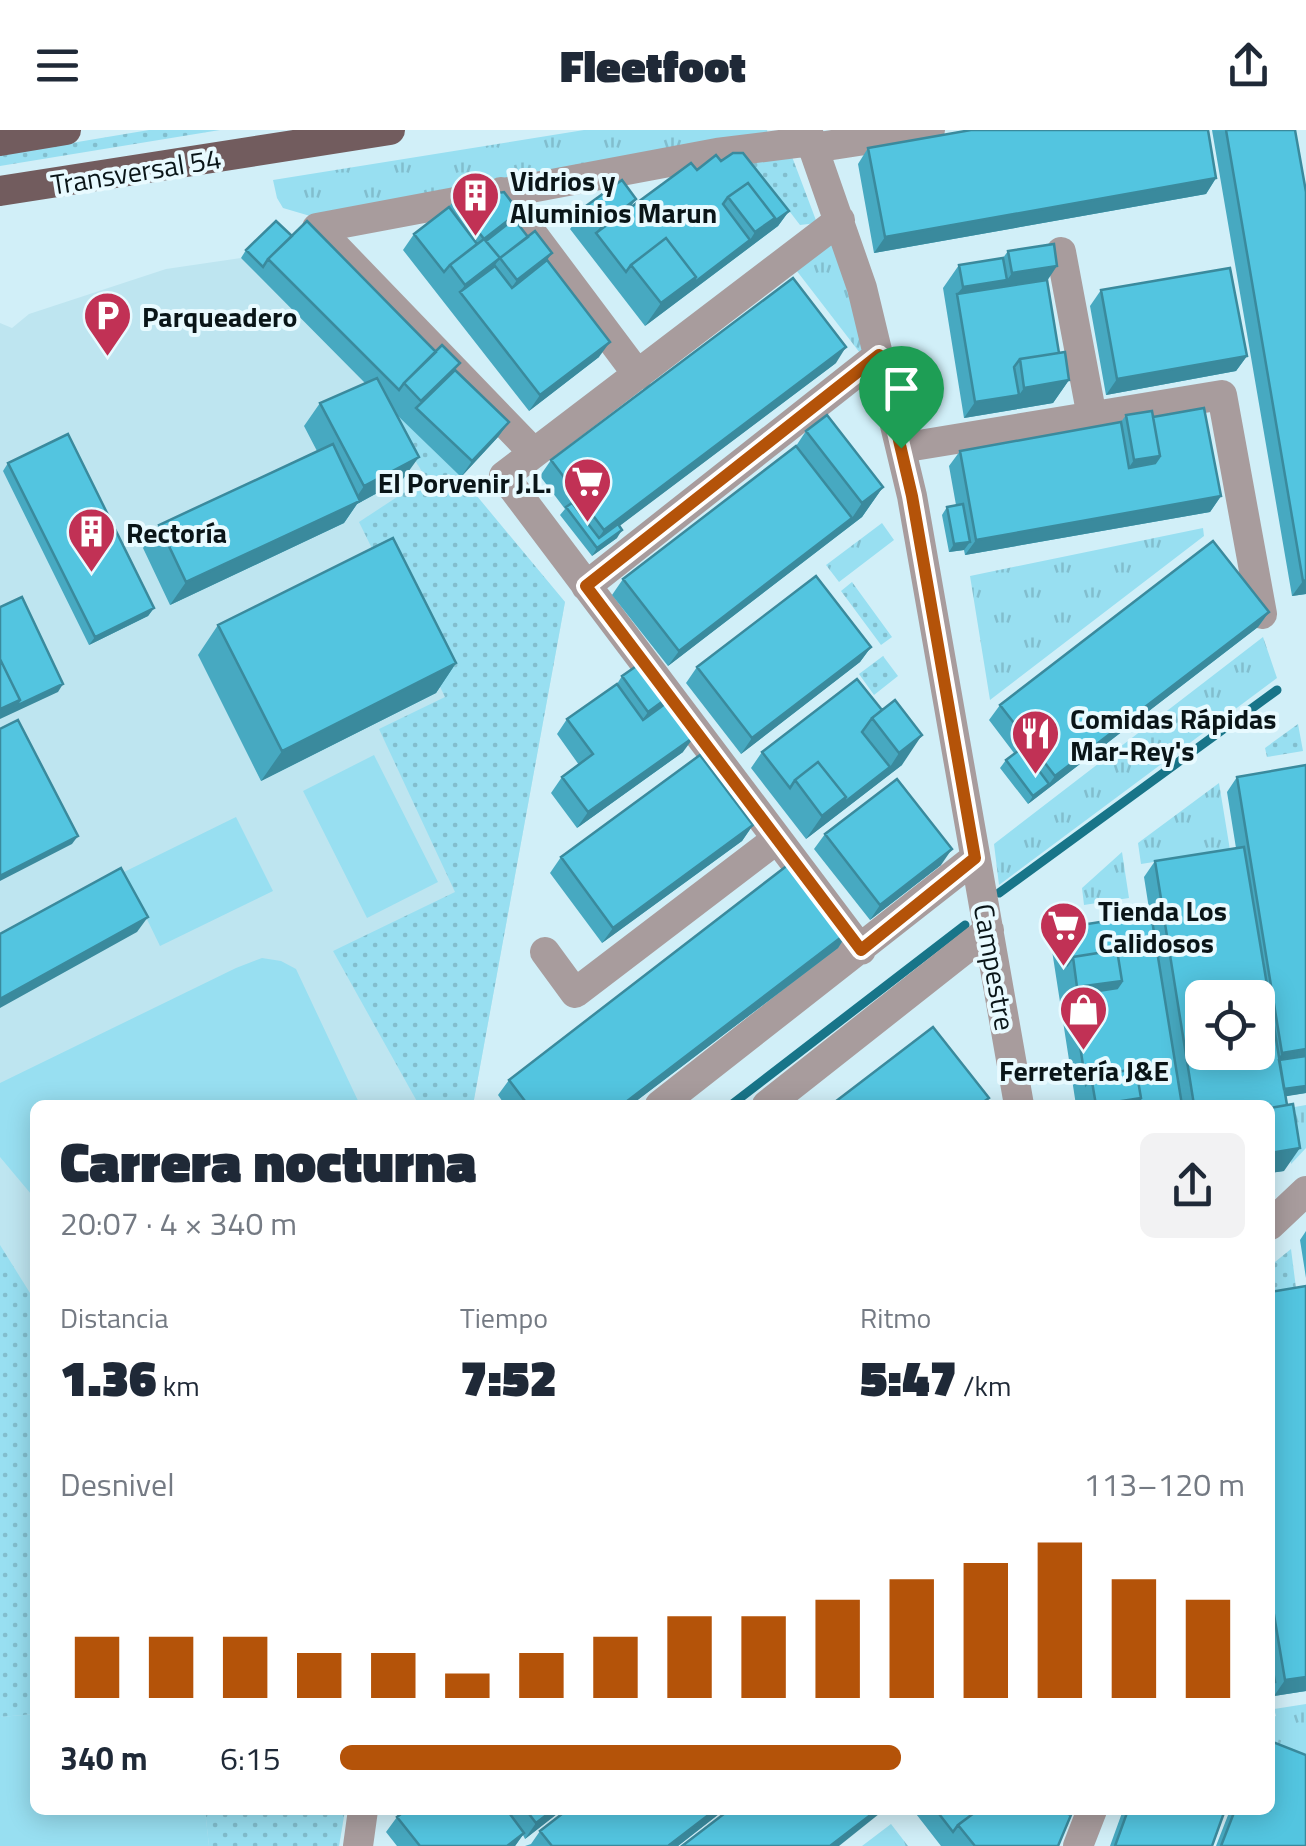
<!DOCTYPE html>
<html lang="es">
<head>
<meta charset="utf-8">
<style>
  :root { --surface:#fff; --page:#f2f2f3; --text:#1f2937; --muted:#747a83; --accent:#b45309 }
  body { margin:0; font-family:"Titillium Web",sans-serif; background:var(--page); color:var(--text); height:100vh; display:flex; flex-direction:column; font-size:38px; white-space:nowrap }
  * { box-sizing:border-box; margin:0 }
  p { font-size:32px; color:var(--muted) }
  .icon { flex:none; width:55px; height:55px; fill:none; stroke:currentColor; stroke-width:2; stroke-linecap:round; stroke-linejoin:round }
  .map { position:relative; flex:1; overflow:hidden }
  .details { position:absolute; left:30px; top:970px; width:1245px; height:715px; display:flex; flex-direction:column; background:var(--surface); border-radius:15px; box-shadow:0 5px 25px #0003 }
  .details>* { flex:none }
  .controls { position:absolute; left:1185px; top:850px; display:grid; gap:20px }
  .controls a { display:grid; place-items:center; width:90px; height:90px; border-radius:15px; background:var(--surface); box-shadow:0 5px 25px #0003; font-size:50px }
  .pin { position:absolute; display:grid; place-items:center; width:85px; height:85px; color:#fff; margin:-102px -42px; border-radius:50% 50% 50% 0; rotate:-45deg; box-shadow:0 0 10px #0007 }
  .pin .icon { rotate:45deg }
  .round { display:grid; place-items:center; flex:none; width:105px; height:105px; border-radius:15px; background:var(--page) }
  .overview { display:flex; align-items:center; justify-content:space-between; height:170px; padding:0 30px }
  h1 { font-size:55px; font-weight:800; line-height:75px }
  .figures { display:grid; grid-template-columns:repeat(3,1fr); gap:15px; height:170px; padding:10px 30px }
  .figures div { display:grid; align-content:center }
  .figures b { font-size:50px; font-weight:800 }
  .figures small { font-size:28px; font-weight:400 }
  .figures p { font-size:28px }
  .chart { height:280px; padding:20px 30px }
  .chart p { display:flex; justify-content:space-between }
  .chart svg { width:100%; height:180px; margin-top:10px; stroke:var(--accent); stroke-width:6 }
  ul { padding:0 30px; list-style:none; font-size:32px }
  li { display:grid; grid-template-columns:160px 120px 1fr; align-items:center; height:75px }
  li i { height:25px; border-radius:12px; background:var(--accent) }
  header { display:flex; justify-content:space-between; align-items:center; height:130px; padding:0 30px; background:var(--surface); font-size:45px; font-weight:800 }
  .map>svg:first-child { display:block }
</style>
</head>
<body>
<header><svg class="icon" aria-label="menu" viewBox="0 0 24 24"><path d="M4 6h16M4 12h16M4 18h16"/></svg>Fleetfoot<svg class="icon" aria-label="share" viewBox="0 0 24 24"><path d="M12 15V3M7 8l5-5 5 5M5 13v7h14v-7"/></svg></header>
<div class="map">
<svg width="1306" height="1716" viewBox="0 0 1306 1716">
  <defs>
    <pattern id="grass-dots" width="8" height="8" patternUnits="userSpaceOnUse" patternTransform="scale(2.5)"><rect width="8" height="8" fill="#98dff1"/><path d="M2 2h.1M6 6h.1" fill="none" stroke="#82bece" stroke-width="1.8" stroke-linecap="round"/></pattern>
    <pattern id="park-tufts" width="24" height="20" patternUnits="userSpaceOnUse" patternTransform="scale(2.5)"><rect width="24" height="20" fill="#98dff1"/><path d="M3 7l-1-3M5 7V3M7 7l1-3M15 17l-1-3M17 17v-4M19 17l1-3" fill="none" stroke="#82bece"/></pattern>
  </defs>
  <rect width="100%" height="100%" fill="#d1eff8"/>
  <path fill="#bee5f0" d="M241 128 461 347 565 472 473 975H35V1680H345L339 1716H0V193L12 198 29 184 166 139Z"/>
  <path fill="url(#grass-dots)" d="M149 0H220L0 36V25Z
    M791 24 817 93 800 95 749 29Z
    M371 259 461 347 565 472 473 975H419L333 821 455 762 379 599 445 567 359 392 426 348Z
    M852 452 892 507 881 515 841 461Z
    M883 526 898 546 874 565 859 544Z
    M1298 594 1303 621 1267 627 1265 618Z
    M0 1115 35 1171V1584L0 1587Z
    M1291 1119 1297 1166 1270 1171V1136Z
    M205 1680H345L339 1716H209Z"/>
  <path fill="url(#park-tufts)" d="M584 0H767L768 4 317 88 283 78 277 68 273 50Z
    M831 108 867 219 860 223 793 136Z
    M882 393 894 410 839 452 826 435Z
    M1203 398 1204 406 990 570 970 446Z
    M1263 507 1277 548 999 755 994 714Z
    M1219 653 1230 720 1141 734 1138 713Z
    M1122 722 1129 768 1084 775 1082 758Z
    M1306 975V1018L1291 1034 1283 979Z
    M1306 1574V1627L1270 1614V1588L1276 1586 1274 1579Z
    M891 1694 908 1716H862Z"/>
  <path fill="#98dff1" d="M374 625 438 752 367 788 303 661Z
    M236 687 273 761 160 816 124 742Z
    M262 828 281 831 296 839 360 975H35V1068L31 1064 0 1027V953L236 838Z
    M35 1584V1680H205L209 1716H0V1587Z"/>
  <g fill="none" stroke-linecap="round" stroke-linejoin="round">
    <path stroke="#187589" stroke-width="9" d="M999 763 1277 560
      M731 975 965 795"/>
    <path stroke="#a89c9d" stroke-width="30" d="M807 0 862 158 912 366 1019 975
      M813 18 930 0
      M501 62 638 245
      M840 90 504 346 861 820
      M317 98 717 23 811 11
      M317 98 534 323
      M1061 122 1092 287
      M901 318 1222 265 1262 484
      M586 456 879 225
      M545 822 575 863 777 709
      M660 975 975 728
      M767 975 989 800
      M1270 1095 1306 1061
      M358 1716 363 1680
      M1078 1716 1092 1680"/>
    <path stroke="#725c5e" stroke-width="30" d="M0 11 66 0
      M0 61 390 0"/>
  </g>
  <path fill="#47a9c1" d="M1212 0H1295L1306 62V464L1292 466Z
    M868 18 1216 48 1206 64 874 123 858 34Z
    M721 31 789 81 778 96 645 196 570 99 586 76 631 77 697 40Z
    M454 70 519 82 514 89 547 130 599 227 529 281 403 120 414 104 449 77Z
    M292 106 436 222 460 233 455 240 509 292 498 307 461 347 397 285 403 349 357 374 344 393 170 475 143 418 159 395 317 321 304 296 320 273 365 253 241 128 246 120Z
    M1008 121 1047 150 1059 223 1069 250 1053 273 964 288 943 158 959 135 1003 128Z
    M1101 160 1247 226 1236 241 1106 265 1090 176Z
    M836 233 619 396 617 408 592 426 560 385 565 379 540 346 551 330Z
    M1126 285 1153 287 1221 366 1210 382 965 425 964 420 949 422 942 385 947 377 956 375 949 336 960 321 1121 292Z
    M806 301 883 357 862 387 668 536 612 465 623 449 796 316Z
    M8 333 154 478 148 486 89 515 3 341Z
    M1269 482 1258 497 1028 674 1000 638 1006 630 1014 623 989 590 1000 575Z
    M218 495 456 533 436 563 261 651 198 525Z
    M871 517 860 532 741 624 686 553 697 537Z
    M622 546 669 571 683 622 577 698 551 663 562 647 579 635 557 604 567 589 617 554Z
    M895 570 902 635 806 709 751 638 762 622 882 580Z
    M1306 635V963L1285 966 1284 1041 1270 1043V975H1076L1051 814 1062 798 1150 785 1144 747 1155 731 1236 718 1227 662 1237 647Z
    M753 695 742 711 602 813 550 743 561 727Z
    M825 704 941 735 870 790 814 719Z
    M848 802 838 818 631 975H505L498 965 509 950Z
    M1306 1101V1148L1300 1110Z
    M1270 1162 1306 1561 1274 1566 1272 1556 1270 1559Z
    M406 1680H562L525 1709 523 1705 515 1716H397L386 1702 397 1687Z
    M567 1680H724L678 1716H525L531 1714 540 1701Z
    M913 1680H1070L1058 1716H941Z
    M1123 1680H1225L1212 1716H1110Z
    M1230 1680H1270L1306 1716H1216Z"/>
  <path fill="#3a8a9d" d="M1216 48 1206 64 874 123 885 107Z
    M636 69 620 92 596 103 601 96Z
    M789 81 778 96 645 196 661 173 750 110 755 102 775 88Z
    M519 82 503 104 479 116 484 109Z
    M552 123 536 146 501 173 517 150Z
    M500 128 484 151 460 162 465 155Z
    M1057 136 1037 166 957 164 963 157 1007 150 1012 143Z
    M610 212 599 227 529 281 540 265Z
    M846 217 836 233 593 416 604 400Z
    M1247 226 1236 241 1106 265 1117 249Z
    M1069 250 1053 273 964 288 975 272 1019 265 1024 258Z
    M509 292 498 307 461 347 472 331Z
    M1160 326 1144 348 1118 353 1134 330Z
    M419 327 403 349 357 374 344 393 170 475 186 452 352 374 364 356Z
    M883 357 862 387 668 536 679 521 852 388 862 373Z
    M1221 366 1210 382 965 425 976 410Z
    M622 400 617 408 592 426 597 418Z
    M970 412 964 420 949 422 954 414Z
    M1306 450V464L1292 466 1303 451Z
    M154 478 148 486 89 515 95 507Z
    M1269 482 1258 497 1028 674 1033 666 1049 654 1055 646Z
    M871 517 860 532 741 624 752 608Z
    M456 533 436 563 261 651 282 621Z
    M63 554 58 562 0 589V579L20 570Z
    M674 563 658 586 632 605 648 582Z
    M922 605 902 635 806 709 822 686 890 637 899 623Z
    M694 607 683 622 577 698 588 682Z
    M753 695 742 711 602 813 613 798Z
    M78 706 72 714 0 751V746Z
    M952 719 941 735 870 790 880 775Z
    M148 787 137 802 0 878V869Z
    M848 802 838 818 631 975H622Z
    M1122 851 1106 873 1072 865 1077 857Z
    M1306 919V933L1277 931 1282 923Z
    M1306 956V963L1276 968 1281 960Z
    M1141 968 1136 975H1098Z
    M1300 1018 1284 1041 1270 1043V1023Z
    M1306 1547V1561L1274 1566 1285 1550Z
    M553 1680H562L525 1709 536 1693Z
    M715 1680H724L678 1716H668Z
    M877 1680H884L839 1716H830Z
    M524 1703 515 1716H507Z"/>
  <path fill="#53c5e0" stroke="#3a8a9d" stroke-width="2.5" fill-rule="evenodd" d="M971 0H1208L1216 48 885 107 868 18Z
    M1226 0H1295L1306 62V450L1303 451Z
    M733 23H743L789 81 769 95 775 88 748 53 728 67 723 74 750 110 691 155 696 147 666 108 631 135 626 142 596 103 691 33 697 40 716 25 721 31Z
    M622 50 636 69 601 96 586 76Z
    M748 53 775 88 755 102 728 67Z
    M504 62 519 82 484 109 454 70Z
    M449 77 477 114 450 135 444 142 414 104Z
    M514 89 528 107 500 128 486 111Z
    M276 91 292 106 268 129 263 137 246 120Z
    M307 91 436 222 404 253 399 260 268 129Z
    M535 101 552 123 517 150 500 128Z
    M666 108 696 147 661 173 631 135Z
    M484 109 500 128 465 155 450 135Z
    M1054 114 1057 136 1012 143 1008 121Z
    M1003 128 1007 150 963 157 959 135Z
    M547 130 610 212 540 265 460 162 495 136 512 158Z
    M1230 138 1247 226 1117 249 1101 160Z
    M793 148 846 217 604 400 551 330Z
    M1047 150 1059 223 1020 229 1014 237 1019 265 975 272 957 164Z
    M442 215 460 233 421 271 404 253Z
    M1065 222 1069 250 1024 258 1020 229Z
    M455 240 509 292 472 331 416 278Z
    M377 248 419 327 364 356 320 273Z
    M1204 278 1221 366 976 410 960 321 1121 292 1129 338 1155 333 1160 326 1153 287Z
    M1152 281 1160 326 1134 330 1126 285Z
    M827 285 883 357 862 373 806 301Z
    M68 304 154 478 95 507 8 333Z
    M333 314 360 371 186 452 159 395Z
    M796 316 852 388 679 521 623 449Z
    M572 373 599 408 618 394 622 400 597 418 566 377Z
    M963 374 970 412 954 414 947 377Z
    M393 408 456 533 282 621 218 495Z
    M1213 411 1269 482 1055 646 1000 575Z
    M816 446 871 517 752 608 697 537Z
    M22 467 63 554 14 577 20 570 0 529V477Z
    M648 528 674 563 648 582 622 546Z
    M0 529 20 570 0 579Z
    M857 549 882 580 872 588 862 602 890 637 841 675 846 667 818 632 795 650 790 658 762 622Z
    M617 554 643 590 669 571 694 607 588 682 562 647 593 624 567 589Z
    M895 570 922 605 899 623 872 588Z
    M18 590 78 706 0 746V599Z
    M1022 618 1049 654 1033 666 1006 630Z
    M700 625 753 695 613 798 561 727Z
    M818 632 846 667 822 686 795 650Z
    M1306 635V919L1282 923 1237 647Z
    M897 649 952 719 880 775 825 704Z
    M1244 717 1287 975 1270 978V975H1194L1155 731ZM1202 868H1258V922H1202Z
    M793 731 848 802 622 975H528L509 950Z
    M121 738 148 787 0 869V804Z
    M1151 784 1182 975H1136L1141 968 1136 939 1091 946 1086 954 1072 865 1117 858 1122 851 1117 820 1073 827 1068 834 1062 798Z
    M1117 820 1122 851 1077 857 1073 827Z
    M933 897 989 968 979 975H831Z
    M1306 926V956L1284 959 1279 930Z
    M1136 939 1141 968 1096 975 1091 946Z
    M1293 974 1300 1018 1270 1023V978Z
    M1306 1156V1547L1285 1550 1270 1461V1162Z
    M1270 1524 1275 1552 1270 1553Z
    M1270 1611 1306 1625V1716H1221L1235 1680H1270Z
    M406 1680H507L524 1703 507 1716H420L397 1687Z
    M526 1680H553L536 1693Z
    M567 1680H715L668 1716H552L540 1701Z
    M729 1680H877L830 1716H682Z
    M936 1680H978L958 1695 953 1702Z
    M978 1680H1058L1071 1685 1058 1716H975L958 1695Z
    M1128 1680H1225L1212 1716H1115Z"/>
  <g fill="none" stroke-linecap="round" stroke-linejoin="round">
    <defs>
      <path id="route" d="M879 225 912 366 975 728 861 820 586 456Z"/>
    </defs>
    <use href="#route" stroke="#fff" stroke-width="20"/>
    <use href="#route" stroke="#b45309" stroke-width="12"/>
  </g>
  <defs>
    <symbol id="building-pin" viewBox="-11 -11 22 30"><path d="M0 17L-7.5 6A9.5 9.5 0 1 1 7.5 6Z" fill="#c13155" stroke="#e8faff"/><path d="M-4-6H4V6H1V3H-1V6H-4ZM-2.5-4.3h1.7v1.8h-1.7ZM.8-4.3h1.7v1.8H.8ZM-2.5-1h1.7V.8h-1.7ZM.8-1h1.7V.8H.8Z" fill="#fff"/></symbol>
    <symbol id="parking-pin" viewBox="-11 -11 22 30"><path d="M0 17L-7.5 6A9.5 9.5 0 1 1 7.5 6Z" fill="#c13155" stroke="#e8faff"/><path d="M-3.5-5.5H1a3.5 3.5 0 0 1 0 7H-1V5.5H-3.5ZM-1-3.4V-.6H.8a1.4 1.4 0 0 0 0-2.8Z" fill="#fff"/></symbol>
    <symbol id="supermarket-pin" viewBox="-11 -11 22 30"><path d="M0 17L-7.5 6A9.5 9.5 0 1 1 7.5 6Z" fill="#c13155" stroke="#e8faff"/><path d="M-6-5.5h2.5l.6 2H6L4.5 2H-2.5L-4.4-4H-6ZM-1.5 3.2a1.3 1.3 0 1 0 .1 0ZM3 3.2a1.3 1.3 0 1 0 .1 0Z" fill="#fff"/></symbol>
    <symbol id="restaurant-pin" viewBox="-11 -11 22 30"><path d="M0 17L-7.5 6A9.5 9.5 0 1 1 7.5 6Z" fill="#c13155" stroke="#e8faff"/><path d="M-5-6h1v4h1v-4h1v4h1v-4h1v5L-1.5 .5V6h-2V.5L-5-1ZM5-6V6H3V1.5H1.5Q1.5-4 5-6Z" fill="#fff"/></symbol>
    <symbol id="shop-pin" viewBox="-11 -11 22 30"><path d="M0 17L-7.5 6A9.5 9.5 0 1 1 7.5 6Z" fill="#c13155" stroke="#e8faff"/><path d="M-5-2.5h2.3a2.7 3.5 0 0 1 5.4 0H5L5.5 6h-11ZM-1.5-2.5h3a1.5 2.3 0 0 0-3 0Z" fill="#fff"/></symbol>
  </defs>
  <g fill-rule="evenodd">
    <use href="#building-pin" x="448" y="38" width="55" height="75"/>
    <use href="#parking-pin" x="80" y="158" width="55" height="75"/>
    <use href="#supermarket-pin" x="560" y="324" width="55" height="75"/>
    <use href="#building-pin" x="64" y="374" width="55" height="75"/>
    <use href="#restaurant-pin" x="1008" y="576" width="55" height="75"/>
    <use href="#supermarket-pin" x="1036" y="768" width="55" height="75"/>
    <use href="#shop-pin" x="1056" y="852" width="55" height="75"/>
  </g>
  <g text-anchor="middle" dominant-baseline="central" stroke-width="8" stroke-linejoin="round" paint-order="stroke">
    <g font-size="28" fill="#0a1518" stroke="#e8faff">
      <text transform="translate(136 41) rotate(-9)">Transversal 54</text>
      <text transform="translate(995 837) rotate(80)">Campestre</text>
    </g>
    <g font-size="28" font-weight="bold" fill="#0a1518" stroke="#e8faff" text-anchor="start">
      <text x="510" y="50">Vidrios y<tspan x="510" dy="32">Aluminios Marun</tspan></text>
      <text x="142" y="186">Parqueadero</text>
      <text x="552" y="352" text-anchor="end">El Porvenir J.L.</text>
      <text x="126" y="402">Rectoría</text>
      <text x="1070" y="588">Comidas Rápidas<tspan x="1070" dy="32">Mar-Rey's</tspan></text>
      <text x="1098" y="780">Tienda Los<tspan x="1098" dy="32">Calidosos</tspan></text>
      <text x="1084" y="940" text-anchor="middle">Ferretería J&amp;E</text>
    </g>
  </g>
</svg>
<div class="controls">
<a><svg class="icon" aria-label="locate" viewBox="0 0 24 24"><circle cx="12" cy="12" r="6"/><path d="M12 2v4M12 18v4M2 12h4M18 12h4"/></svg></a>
</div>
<div class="pin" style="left:901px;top:318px;background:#1e9e55"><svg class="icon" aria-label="arrive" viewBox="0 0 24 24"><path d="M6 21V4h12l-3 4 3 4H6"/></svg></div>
<section class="details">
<div class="overview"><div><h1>Carrera nocturna</h1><p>20:07 · 4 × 340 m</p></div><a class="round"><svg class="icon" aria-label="share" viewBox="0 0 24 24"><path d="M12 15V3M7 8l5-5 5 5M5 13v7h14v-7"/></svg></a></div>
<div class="figures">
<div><p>Distancia</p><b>1.36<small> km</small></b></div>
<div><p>Tiempo</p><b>7:52</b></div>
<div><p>Ritmo</p><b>5:47<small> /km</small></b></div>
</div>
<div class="chart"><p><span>Desnivel</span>113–120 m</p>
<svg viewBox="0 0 160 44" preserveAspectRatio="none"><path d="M5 44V29M15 44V29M25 44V29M35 44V33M45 44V33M55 44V38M65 44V33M75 44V29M85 44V24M95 44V24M105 44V20M115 44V15M125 44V11M135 44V6M145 44V15M155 44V20"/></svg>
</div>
<ul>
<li><b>340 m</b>6:15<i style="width:62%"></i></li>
</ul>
</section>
</div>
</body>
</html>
